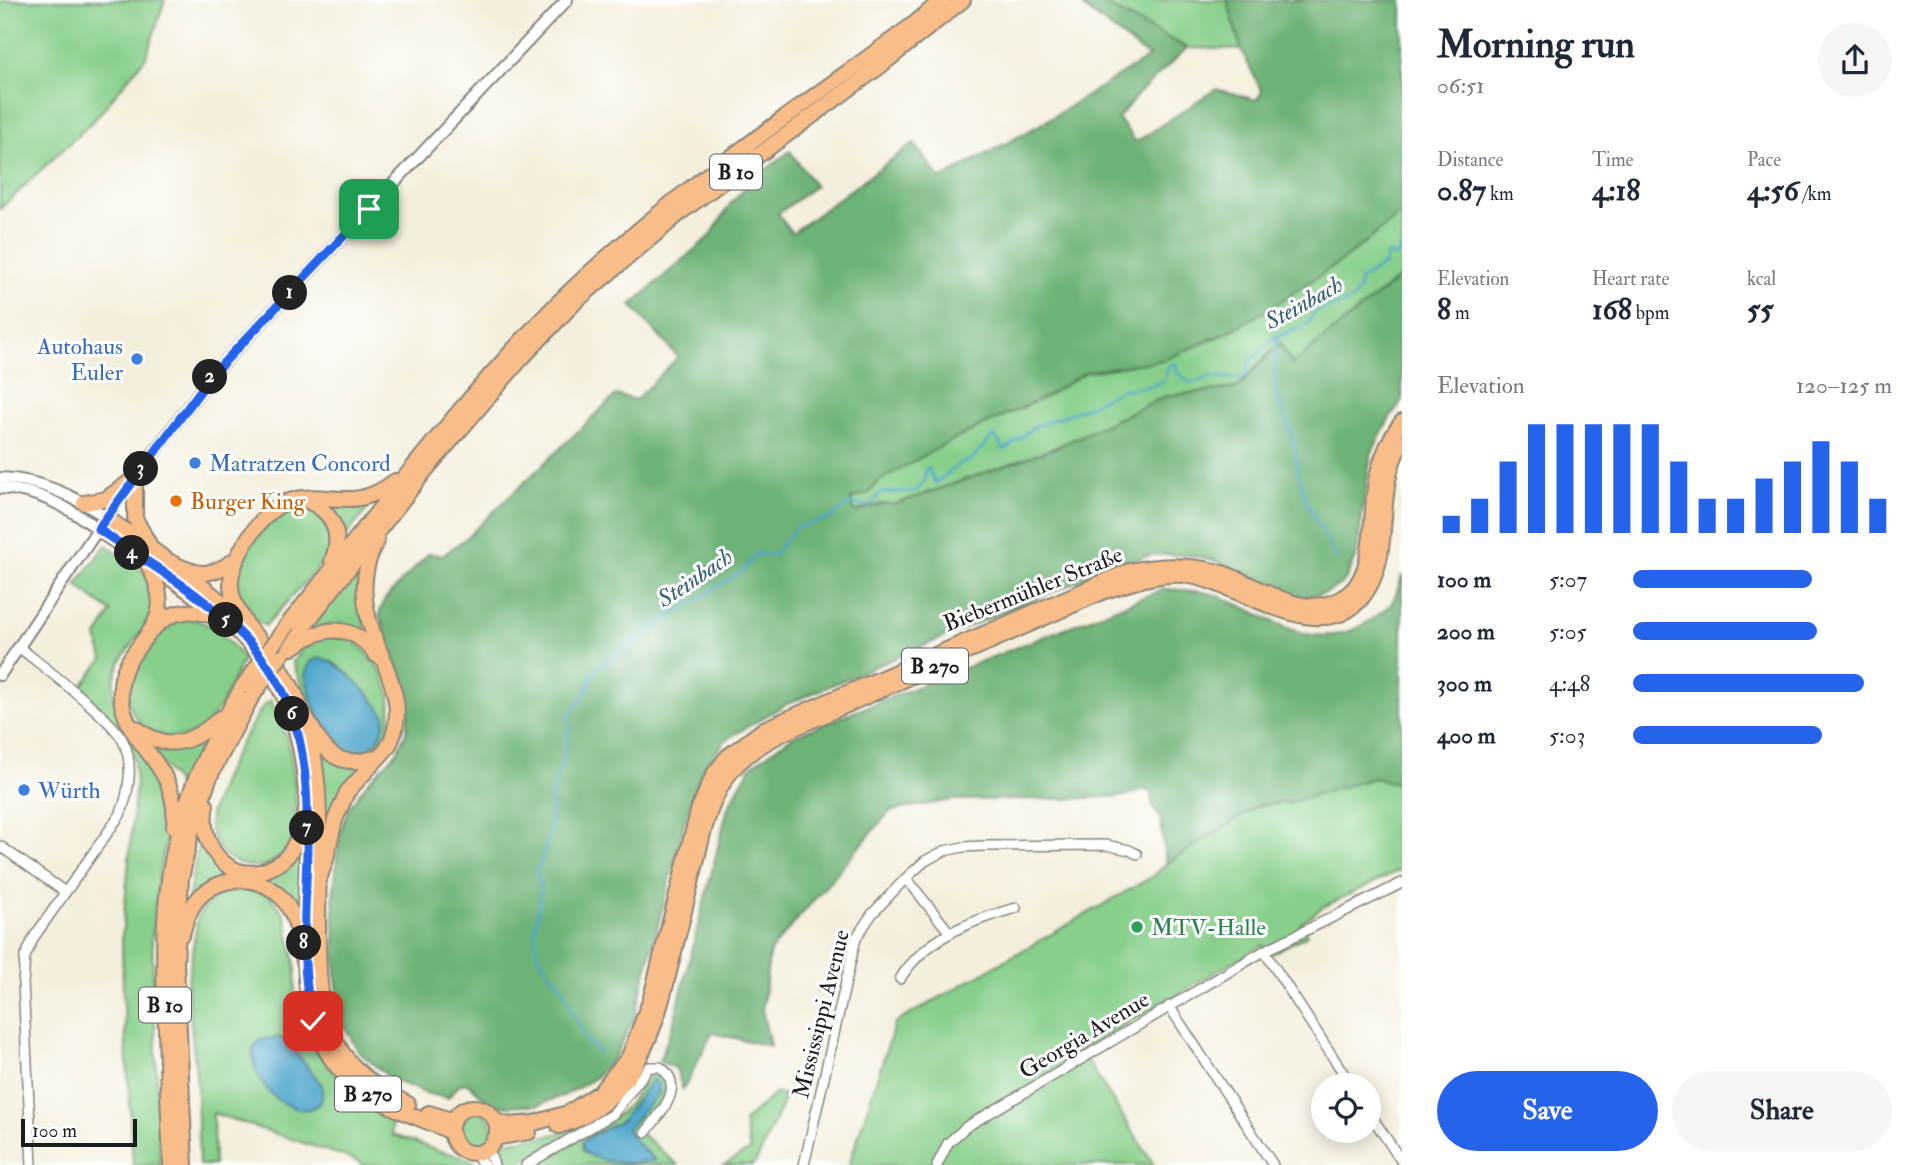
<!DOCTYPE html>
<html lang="en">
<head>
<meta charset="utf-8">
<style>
  :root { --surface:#fff; --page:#f6f6f7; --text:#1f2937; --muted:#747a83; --accent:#2563eb }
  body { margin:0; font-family:"IM FELL Double Pica",serif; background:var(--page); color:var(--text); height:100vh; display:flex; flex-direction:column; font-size:26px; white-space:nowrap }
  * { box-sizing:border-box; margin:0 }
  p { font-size:23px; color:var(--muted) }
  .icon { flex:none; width:38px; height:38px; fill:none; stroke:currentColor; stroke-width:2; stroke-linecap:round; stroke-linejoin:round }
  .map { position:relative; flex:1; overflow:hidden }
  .sheet { display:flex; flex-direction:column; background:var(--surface); width:525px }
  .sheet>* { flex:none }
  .fabs { position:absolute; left:1311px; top:1073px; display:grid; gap:14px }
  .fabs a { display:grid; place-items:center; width:70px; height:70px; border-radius:50%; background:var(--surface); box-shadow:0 4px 18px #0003; font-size:35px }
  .scale { position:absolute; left:21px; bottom:18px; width:116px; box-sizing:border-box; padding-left:7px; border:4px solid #1c1c1c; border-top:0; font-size:19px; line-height:24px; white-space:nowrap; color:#1c1c1c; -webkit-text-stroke:5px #fff; paint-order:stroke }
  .pin { position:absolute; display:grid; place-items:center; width:60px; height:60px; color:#fff; margin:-30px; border-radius:14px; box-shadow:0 4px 10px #0006 }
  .km { position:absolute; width:35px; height:35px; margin:-18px; border-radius:50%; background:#222; color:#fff; font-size:19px; line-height:35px; text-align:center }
  .round { display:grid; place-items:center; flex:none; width:74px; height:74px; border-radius:37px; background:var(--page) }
  .summary { display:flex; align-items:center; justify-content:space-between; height:119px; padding:0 35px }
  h1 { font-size:38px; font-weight:800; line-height:52px }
  .metrics { display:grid; grid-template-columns:repeat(3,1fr); gap:10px; height:119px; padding:7px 35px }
  .metrics div { display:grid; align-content:center }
  .metrics b { font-size:30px; font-weight:800 }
  .metrics small { font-size:19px; font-weight:400 }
  .metrics p { font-size:19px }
  .chart { height:196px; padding:14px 35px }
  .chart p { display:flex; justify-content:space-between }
  .chart svg { width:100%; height:126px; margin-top:7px; stroke:var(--accent); stroke-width:6 }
  .action { display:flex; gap:14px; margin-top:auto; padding:14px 35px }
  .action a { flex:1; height:80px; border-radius:42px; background:var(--accent); color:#fff; font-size:28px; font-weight:800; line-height:80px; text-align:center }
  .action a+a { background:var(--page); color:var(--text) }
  ul { padding:0 35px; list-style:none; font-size:23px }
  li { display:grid; grid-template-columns:112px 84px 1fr; align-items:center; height:52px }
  li i { height:18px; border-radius:9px; background:var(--accent) }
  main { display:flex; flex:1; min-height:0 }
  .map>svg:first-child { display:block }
</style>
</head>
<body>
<main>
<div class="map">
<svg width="1402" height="1165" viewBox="0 0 1402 1165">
  <rect width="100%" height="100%" fill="#fff"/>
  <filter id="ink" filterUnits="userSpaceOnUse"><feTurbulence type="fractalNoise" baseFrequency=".0143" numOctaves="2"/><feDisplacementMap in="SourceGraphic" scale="14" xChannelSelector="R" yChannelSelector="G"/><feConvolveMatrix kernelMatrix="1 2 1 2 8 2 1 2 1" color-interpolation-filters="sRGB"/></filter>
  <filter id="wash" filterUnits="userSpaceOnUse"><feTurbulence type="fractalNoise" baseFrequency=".00686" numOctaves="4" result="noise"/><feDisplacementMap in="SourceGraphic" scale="28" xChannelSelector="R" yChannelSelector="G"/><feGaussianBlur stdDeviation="1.57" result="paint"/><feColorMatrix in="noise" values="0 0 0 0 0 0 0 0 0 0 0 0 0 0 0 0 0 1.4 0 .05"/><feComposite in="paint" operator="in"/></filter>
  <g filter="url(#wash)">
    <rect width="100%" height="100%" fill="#f4efdd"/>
    <path fill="#87cf8a" stroke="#527653" stroke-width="2" d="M3 0H165L146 57 95 119 0 209V4Z
      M1096 0H1227L1241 49 1187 48Z
      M1402 213V275L1292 365 1280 344 1264 358 1237 388 1166 396 1057 447 896 504H882L854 512 850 499 869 493 879 481 909 463 960 436 1045 397 1086 372 1164 360 1228 332 1264 312 1340 262Z
      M374 501 341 542 320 503 343 507Z
      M303 506C328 513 336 538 325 560L265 626C248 615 236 598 236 577 237 559 267 520 282 512 289 508 296 507 303 506Z
      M106 545 138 567 151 580 156 593 150 619 120 662 114 680V697L122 724 161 777 170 820 159 874 152 939 160 1165H133L123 990 122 937 136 782 134 762 132 749 123 729 80 688 103 659 97 637 111 612 76 585Z
      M361 565C358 595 359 612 370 641 346 623 338 619 310 631Z
      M181 618C213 620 223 636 244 658 234 677 217 721 199 731 164 750 121 723 129 683 135 655 158 631 181 618Z
      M322 637 352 638C369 654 383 669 389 692 392 707 391 732 382 745 369 762 341 757 328 744 318 732 303 687 295 669L293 662 303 649Z
      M271 700C276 713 283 726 287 740 294 763 300 819 291 841 272 887 204 865 210 815 211 809 215 801 217 795 228 762 246 734 264 705Z
      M202 740 180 796 175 781 146 742Z
      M318 749C336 761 347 770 368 766L326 842Z
      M1373 778 1402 784V869L1323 907 1300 924 1307 935 1269 955 1263 945 1078 1052 1088 1062 1154 1165H849L895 1023 1155 875 1166 864 1246 812 1259 805 1292 802Z
      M200 834C209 862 224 865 250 875L301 846 300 921 295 907 231 876 187 907Z
      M242 888 262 891 274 901 285 915 296 969 294 1001 303 1029 333 1072 355 1093 391 1116 392 1135C407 1139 421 1145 436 1150 452 1155 464 1154 478 1165H361V1162L213 1113 214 1165H199L197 1083 187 986 198 916 208 903 223 893Z
      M653 1072 661 1073 666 1090 652 1113 636 1129 678 1165H532C561 1148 604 1131 626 1107 637 1095 641 1082 653 1072Z
      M776 1093 786 1095 759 1156 753 1165H724L750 1150 744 1121Z
      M624 1095 604 1114 516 1165 499 1164 497 1154 503 1143C519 1138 536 1139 552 1135 577 1129 603 1111 624 1095Z
      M456 1129a18 18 0 1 1 36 0a18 18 0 1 1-36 0Z"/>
    <path fill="#6db276" stroke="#446749" stroke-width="2" d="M1086 0H1096L1187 48 1139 93 1118 118 1136 142 1216 89 1256 100 1262 92 1241 49 1227 0H1402V213L1340 262 1264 312 1228 332 1164 360 1086 372 1045 397 960 436 879 481 869 493 851 499 854 512 882 504H896L1057 447 1166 396 1237 388 1280 343 1292 364 1402 275V401L1388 421 1371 454 1356 558 1344 582 1326 593 1310 596 1292 595 1213 560 1186 555H1152L1126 562 1024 603 785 705 749 726 726 740 702 770 687 813 634 1019 614 1058 594 1079 565 1095 538 1105 500 1106 489 1103 469 1084H460L448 1098 425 1093 391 1079 358 1051 343 1023 336 980 333 897 339 835 348 809 367 783 397 752 406 732 409 711 402 681 379 614 385 599 429 553 442 556 466 538 616 395 636 400 678 357 631 305 711 235 731 203 754 179 790 151 815 186 778 214 792 233 914 143 940 179 1038 126 1149 57 1083 7Z
      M1402 575V784L1373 778 1292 802 1259 805 1166 864 1160 817 1153 807 1151 794 1145 789 1125 796 1068 799 952 800 890 811 770 951 762 1010 770 1046 712 1033 683 1090 676 1068 659 1062 673 1025 728 807 751 766 793 736 1164 589C1179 590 1197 590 1212 594 1267 611 1310 660 1369 621 1396 603 1393 605 1402 575Z"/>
    <path fill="#4ea5cb" stroke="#356074" stroke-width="2" d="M319 658C338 658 375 699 385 716 387 742 357 766 334 745 320 731 309 694 305 675L310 662Z
      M278 1037 287 1041 322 1085V1099C317 1108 308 1111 299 1109 271 1103 251 1076 253 1048L260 1040Z
      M653 1079 658 1083 659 1093 627 1129 636 1142 655 1160C634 1165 601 1165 583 1151L582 1143 589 1137 621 1121Z"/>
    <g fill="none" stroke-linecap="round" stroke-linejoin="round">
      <path stroke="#4ea5cb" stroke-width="2.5" d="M1277 335 1275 391 1294 440 1298 472 1307 503 1338 560
        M599 1052 586 1040 559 982 548 972 537 954 535 930 541 889 536 872 551 833 552 792 564 757 570 726 568 717 584 696 594 672 640 636 744 570 756 554 774 555 795 528 831 518 849 504 871 506 880 493 916 491 924 482 925 471 928 467 935 483 938 481 961 463 971 460 992 437H996L1002 448 1005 450 1034 427 1087 407 1120 390 1152 386 1163 381 1170 364H1176L1178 373 1191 383 1213 376 1235 379 1246 376 1249 363 1272 339 1309 323C1314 297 1360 317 1360 280L1385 264 1387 254 1396 257 1402 246"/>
    </g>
  </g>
  <g filter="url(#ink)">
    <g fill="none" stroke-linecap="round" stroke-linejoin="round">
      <defs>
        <path id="minor" d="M19 647C42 666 112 718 123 741 134 763 129 794 120 815L34 937 25 957 23 983 32 1165
          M0 846 65 892
          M906 878 950 933
          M1264 951 1351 1085
          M900 979C925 938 972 920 1016 908
          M1169 1006 1273 1165
          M1368 1111 1402 1162
          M488 1148 494 1165
          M473 1152 484 1165
          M526 1165 613 1114 649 1067H660C687 1086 660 1114 646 1132
          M804 1165 856 938 872 914 906 878 925 861 944 851 963 847 983 846 1106 845 1129 850 1137 854
          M937 1165 948 1143 966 1127 1264 951 1402 883"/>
        <path id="tertiary" d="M0 478C40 479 73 496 106 517
          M0 488C38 490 68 507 98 529
          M0 675 106 517 212 375 567 0"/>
        <path id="primary" d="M135 478V518L150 546
          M84 503 106 499 135 478
          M106 517C175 567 255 613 294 692 328 762 318 848 318 923 318 967 317 1013 342 1052 358 1076 383 1091 408 1104
          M98 529C140 558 184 585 223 618 322 701 308 811 305 927 304 974 305 1025 335 1064 357 1093 390 1107 423 1120 433 1124 443 1127 452 1133
          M451 1130a23 23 0 1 1 46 0a23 23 0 1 1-46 0Z
          M429 1113 448 1119 455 1118
          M495 1121 509 1125 534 1123 568 1113 600 1092 629 1057 650 1001 699 808 714 774 727 757 764 729 1129 571C1160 565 1187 564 1219 572 1261 584 1306 627 1349 593 1376 571 1370 513 1376 480 1381 460 1389 438 1402 422
          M559 1126C635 1105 656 1028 672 960 680 929 687 898 695 867 702 836 709 803 727 777 743 754 765 742 790 730L1102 592C1131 583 1160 571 1191 576 1244 585 1330 657 1369 587 1393 545 1374 488 1402 442
          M495 1138 529 1132"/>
        <path id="trunk" d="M304 500C333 510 343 533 332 561
          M166 560C196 575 209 580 237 558
          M147 563C188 634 116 639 121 696 125 748 180 761 174 827
          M246 624C239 612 231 599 231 584 230 559 262 511 286 502 327 487 350 516 395 481
          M288 624C378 513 462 398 564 297 668 196 797 110 914 24L942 0
          M153 629C174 606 199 609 225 620
          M292 648C322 625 353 622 376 655
          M279 658 425 471 521 359 575 302 685 209 879 67 963 0
          M302 710C323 747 331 773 380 756
          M136 728C168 753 193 743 220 718
          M206 805C196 852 239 894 282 861 298 848 301 825 307 807
          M318 882 326 859 335 820 347 792 388 747C425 681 332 624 377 540
          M182 934C185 924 188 913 194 904 213 876 256 872 280 896 297 913 300 940 304 962
          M171 1165C169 1119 167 1073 166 1027 163 959 161 893 180 826 193 776 217 731 243 686
          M185 1165 176 963 181 879 193 824 211 774 251 698"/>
      </defs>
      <use href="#minor" stroke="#88867c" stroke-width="12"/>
      <use href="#tertiary" stroke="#88867c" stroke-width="14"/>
      <use href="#primary" stroke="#88867c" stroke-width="18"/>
      <use href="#trunk" stroke="#88867c" stroke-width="18"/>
      <use href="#minor" stroke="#fff" stroke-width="9"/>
      <use href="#tertiary" stroke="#fff" stroke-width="10"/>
      <use href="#primary" stroke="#f8bd89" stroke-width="14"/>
      <use href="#trunk" stroke="#f8bd89" stroke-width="14"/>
      <defs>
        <path id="trunk-bridge" d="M243 686 288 624
          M251 698 279 658"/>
      </defs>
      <use href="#trunk-bridge" stroke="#88867c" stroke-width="18" stroke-linecap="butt"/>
      <use href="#trunk-bridge" stroke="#f8bd89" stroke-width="14"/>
    </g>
  </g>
  <g fill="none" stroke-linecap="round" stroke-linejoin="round" filter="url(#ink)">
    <defs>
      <path id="route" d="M313 1021C299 965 306 908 307 851 308 803 307 754 290 708 259 624 168 577 98 529L212 375 369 209"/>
    </defs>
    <use href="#route" stroke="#fff" stroke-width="14"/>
    <use href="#route" stroke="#2563eb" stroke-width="9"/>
  </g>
  <g fill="#3f7fe0" stroke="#fff" stroke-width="2.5">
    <circle cx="137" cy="359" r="7"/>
    <circle cx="195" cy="463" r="7"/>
    <circle cx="24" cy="790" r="7"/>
  </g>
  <circle fill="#e8710a" stroke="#fff" stroke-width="2.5" cx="176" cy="501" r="7"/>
  <circle fill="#2e9e5b" stroke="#fff" stroke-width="2.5" cx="1137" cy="927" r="7"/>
  <g text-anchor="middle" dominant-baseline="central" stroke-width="6" stroke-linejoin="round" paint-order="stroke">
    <g fill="#fff" stroke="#606060" stroke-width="2">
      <rect x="710" y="154.5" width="52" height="35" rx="5"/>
      <rect x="902" y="648.5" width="66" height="35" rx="5"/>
      <rect x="139" y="987.5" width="52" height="35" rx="5"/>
      <rect x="335" y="1076.5" width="66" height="35" rx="5"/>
    </g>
    <g font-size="21" font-weight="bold" fill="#1c1c1c">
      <text x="736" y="172">B 10</text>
      <text x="935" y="666">B 270</text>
      <text x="165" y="1005">B 10</text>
      <text x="368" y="1094">B 270</text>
    </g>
    <g font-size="23" fill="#366cbe" stroke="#fff" text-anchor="start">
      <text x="123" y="346" text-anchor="end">Autohaus<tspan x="123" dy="26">Euler</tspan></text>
      <text x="209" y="463">Matratzen Concord</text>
      <text x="38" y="790">Würth</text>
    </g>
    <g font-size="23" fill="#c56008" stroke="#fff" text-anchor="start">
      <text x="190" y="501">Burger King</text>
    </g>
    <g font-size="23" fill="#1c1c1c" stroke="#fff">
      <text transform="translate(1033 589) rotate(-22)">Biebermühler Straße</text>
      <text transform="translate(821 1014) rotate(-76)">Mississippi Avenue</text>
      <text transform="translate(1084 1035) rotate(-31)">Georgia Avenue</text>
    </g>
    <g font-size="23" fill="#27864d" stroke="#fff" text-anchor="start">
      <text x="1151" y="927">MTV-Halle</text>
    </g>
    <g font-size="24" font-style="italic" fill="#356074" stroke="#fff">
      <text transform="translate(1304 303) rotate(-29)">Steinbach</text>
      <text transform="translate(695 578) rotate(-34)">Steinbach</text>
    </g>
  </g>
</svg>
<div class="fabs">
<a><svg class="icon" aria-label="locate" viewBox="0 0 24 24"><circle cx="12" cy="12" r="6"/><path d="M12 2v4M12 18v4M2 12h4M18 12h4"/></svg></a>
</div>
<div class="scale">100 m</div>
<div class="pin" style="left:369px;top:209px;background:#1e9e55"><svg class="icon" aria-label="arrive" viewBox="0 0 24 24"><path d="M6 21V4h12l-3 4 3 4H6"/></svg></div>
<div class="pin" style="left:313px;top:1021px;background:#d93025"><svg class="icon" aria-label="check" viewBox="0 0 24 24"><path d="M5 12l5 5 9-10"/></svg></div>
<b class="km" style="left:290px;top:293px">1</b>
<b class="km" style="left:210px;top:377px">2</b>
<b class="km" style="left:141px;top:469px">3</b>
<b class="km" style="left:132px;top:553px">4</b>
<b class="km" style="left:226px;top:620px">5</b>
<b class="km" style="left:292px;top:714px">6</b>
<b class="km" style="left:307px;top:828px">7</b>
<b class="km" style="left:304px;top:943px">8</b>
</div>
<section class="sheet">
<div class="summary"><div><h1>Morning run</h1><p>06:51</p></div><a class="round"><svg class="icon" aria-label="share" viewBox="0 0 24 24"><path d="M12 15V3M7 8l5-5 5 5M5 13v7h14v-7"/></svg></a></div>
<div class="metrics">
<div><p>Distance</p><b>0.87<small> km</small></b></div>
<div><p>Time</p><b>4:18</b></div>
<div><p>Pace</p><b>4:56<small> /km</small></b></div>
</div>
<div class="metrics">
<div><p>Elevation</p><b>8<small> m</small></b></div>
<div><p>Heart rate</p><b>168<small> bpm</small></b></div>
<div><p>kcal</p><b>55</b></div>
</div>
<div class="chart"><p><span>Elevation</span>120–125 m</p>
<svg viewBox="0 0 160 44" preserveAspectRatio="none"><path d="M5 44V38M15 44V32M25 44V19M35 44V6M45 44V6M55 44V6M65 44V6M75 44V6M85 44V19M95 44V32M105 44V32M115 44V25M125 44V19M135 44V12M145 44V19M155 44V32"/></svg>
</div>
<ul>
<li><b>100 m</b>5:07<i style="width:69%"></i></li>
<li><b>200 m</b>5:05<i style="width:71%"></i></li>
<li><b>300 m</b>4:48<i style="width:89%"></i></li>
<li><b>400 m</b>5:03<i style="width:73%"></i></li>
</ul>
<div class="action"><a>Save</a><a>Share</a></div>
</section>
</main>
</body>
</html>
